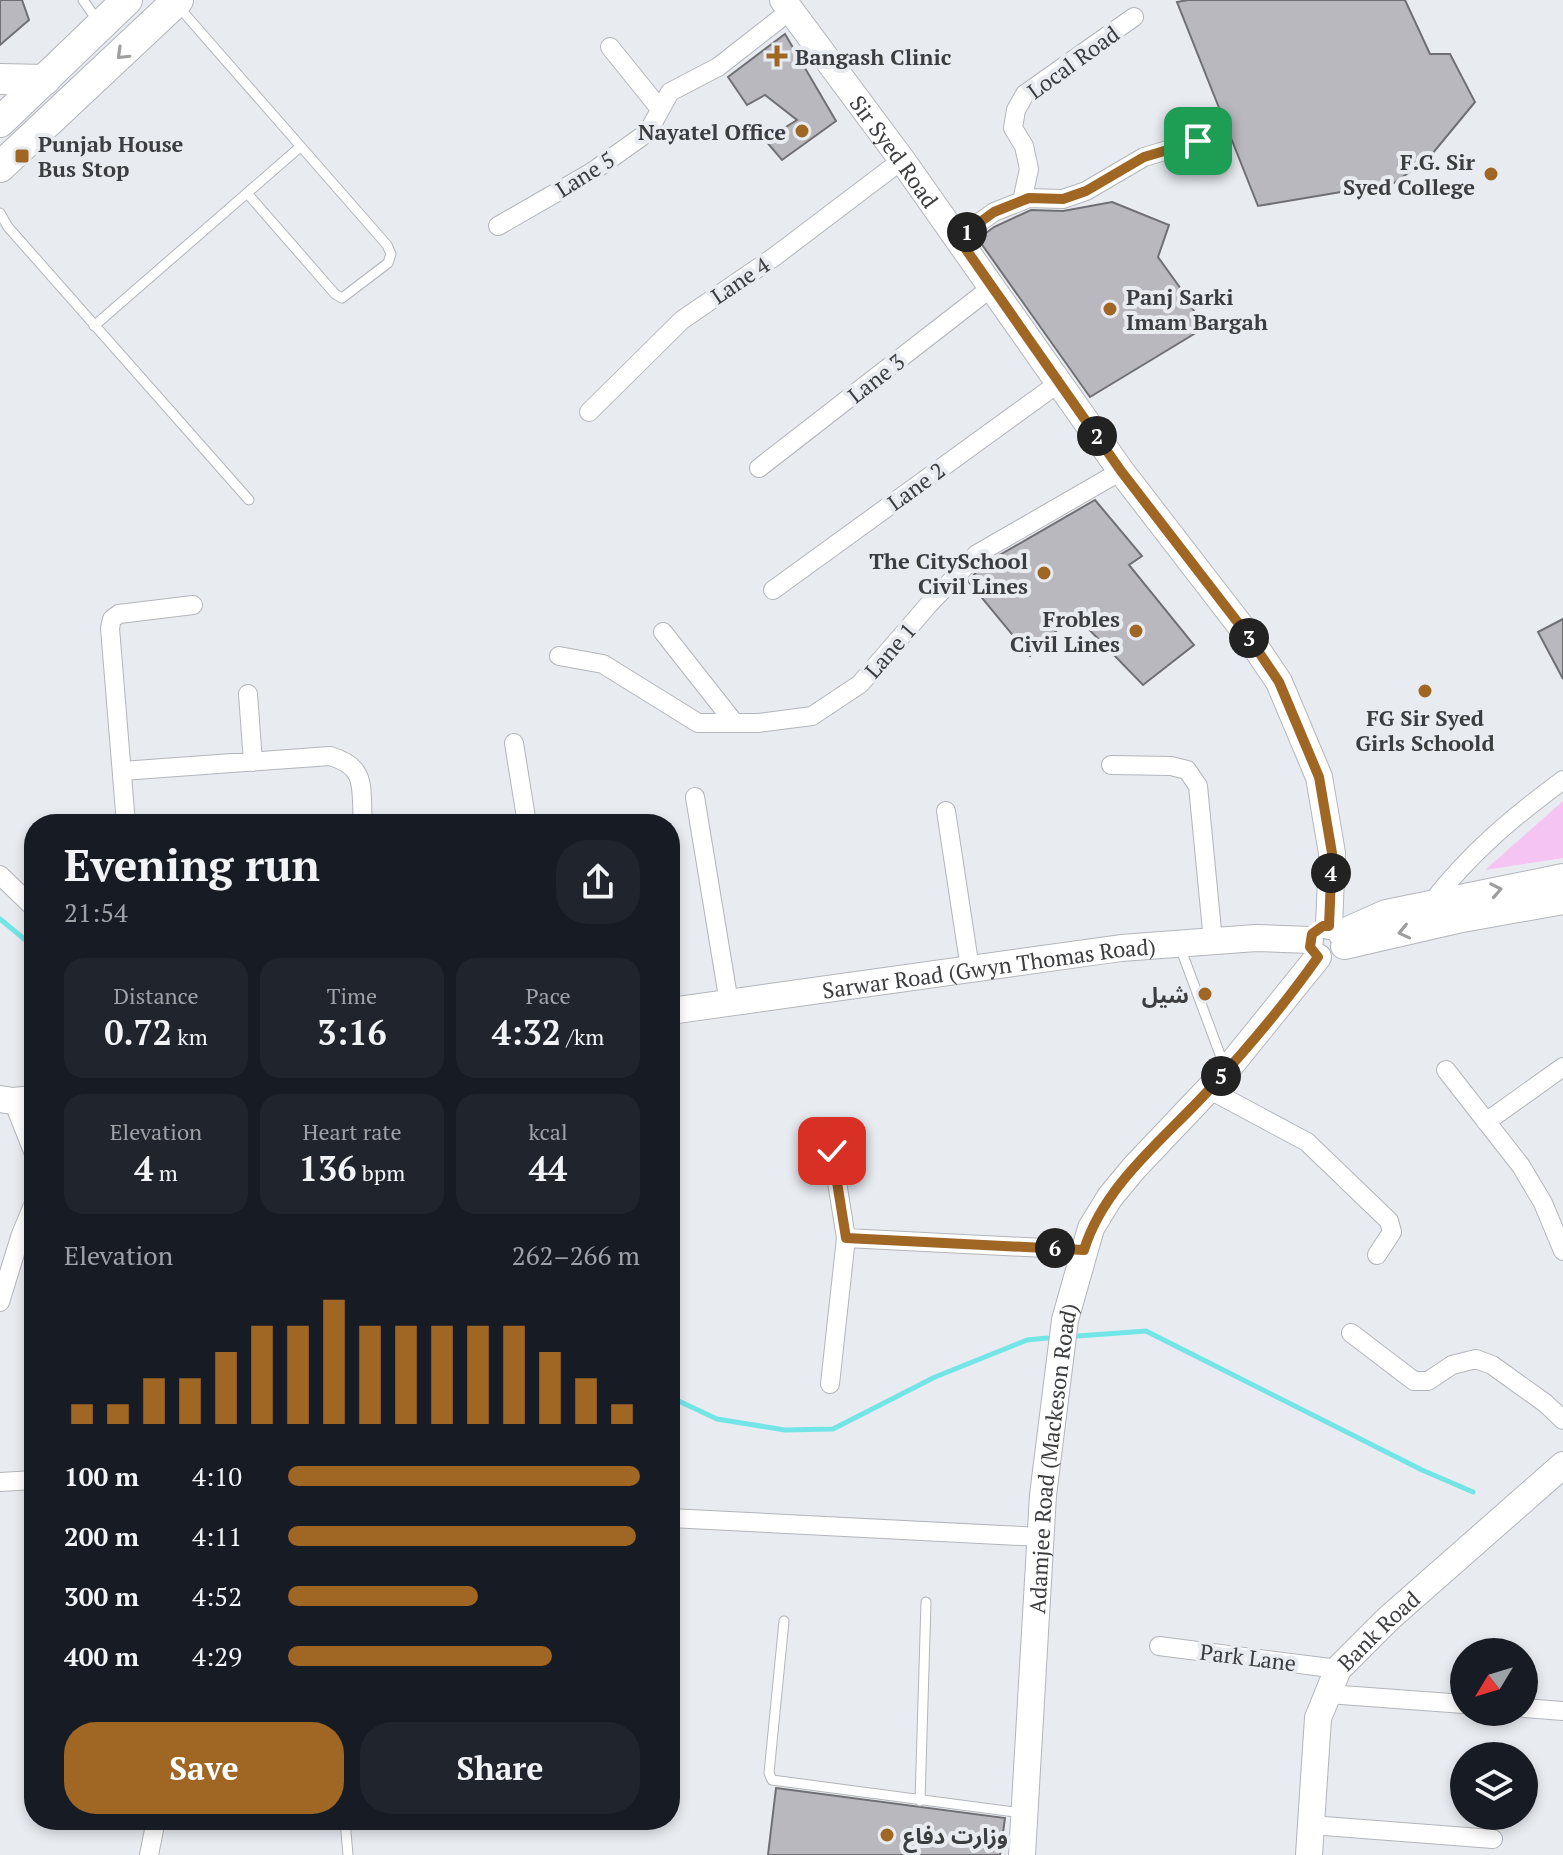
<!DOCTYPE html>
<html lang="en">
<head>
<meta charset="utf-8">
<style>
  :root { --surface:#171b24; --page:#20242c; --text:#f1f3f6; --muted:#9ea1a6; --accent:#9f6624 }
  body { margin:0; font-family:"PT Serif","Noto Sans Arabic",serif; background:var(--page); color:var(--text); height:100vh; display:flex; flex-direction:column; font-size:30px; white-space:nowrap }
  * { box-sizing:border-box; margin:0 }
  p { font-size:26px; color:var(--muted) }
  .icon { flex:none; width:44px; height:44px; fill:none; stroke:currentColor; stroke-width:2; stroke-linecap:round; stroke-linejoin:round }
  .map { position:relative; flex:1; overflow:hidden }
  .side { position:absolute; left:24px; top:814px; width:656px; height:1016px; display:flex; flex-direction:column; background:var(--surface); border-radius:32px; box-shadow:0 4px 12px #0003 }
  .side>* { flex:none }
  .needle { width:52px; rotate:232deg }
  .fabs { position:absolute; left:1450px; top:1638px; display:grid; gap:16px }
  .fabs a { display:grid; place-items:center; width:88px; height:88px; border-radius:50%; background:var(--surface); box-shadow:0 4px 12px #0003; font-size:40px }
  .pin { position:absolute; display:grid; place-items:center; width:68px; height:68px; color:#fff; margin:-34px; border-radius:16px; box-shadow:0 4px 12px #0006 }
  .km { position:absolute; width:40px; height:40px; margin:-20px; border-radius:50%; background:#222; color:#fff; font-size:22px; line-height:40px; text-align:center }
  .round { display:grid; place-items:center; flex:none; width:84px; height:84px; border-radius:32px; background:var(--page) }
  .overview { display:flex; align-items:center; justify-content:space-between; height:136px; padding:0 40px }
  h1 { font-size:44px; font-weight:600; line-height:60px }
  .figures { display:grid; grid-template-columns:repeat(3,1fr); gap:12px; height:136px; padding:8px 40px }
  .figures div { display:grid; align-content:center; border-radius:20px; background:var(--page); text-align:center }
  .figures b { font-size:34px; font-weight:600 }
  .figures small { font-size:22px; font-weight:400 }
  .figures p { font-size:22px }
  .chart { height:224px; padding:16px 40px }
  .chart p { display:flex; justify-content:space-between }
  .chart svg { width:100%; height:144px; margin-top:8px; stroke:var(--accent); stroke-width:6 }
  .primary-button { display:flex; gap:16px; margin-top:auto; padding:16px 40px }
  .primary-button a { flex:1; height:92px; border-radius:32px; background:var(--accent); color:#fff; font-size:32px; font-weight:600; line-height:92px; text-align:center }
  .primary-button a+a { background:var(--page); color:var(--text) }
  ul { padding:0 40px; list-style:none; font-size:26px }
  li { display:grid; grid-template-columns:128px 96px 1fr; align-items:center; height:60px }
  li i { height:20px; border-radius:10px; background:var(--accent) }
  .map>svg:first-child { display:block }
</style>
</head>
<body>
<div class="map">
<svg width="1563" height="1855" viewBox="0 0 1563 1855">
  <rect width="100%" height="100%" fill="#e8ecf1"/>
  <path fill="#f5c4f3" d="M1563 801V858L1485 870Z"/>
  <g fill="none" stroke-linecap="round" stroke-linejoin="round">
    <path stroke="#74e5e6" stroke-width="5" d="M0 919 34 947
      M1078 1336 1146 1331 1422 1470 1473 1492
      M670 1397 717 1419 785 1430 833 1429 935 1377 1027 1340 1047 1338"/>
  </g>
  <path fill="#b9b8be" stroke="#706f74" stroke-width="2" d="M0 0H22L29 20 0 45Z
    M1188 0H1405L1430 54H1450L1475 102 1428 159 1394 183 1258 206 1177 2Z
    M785 34 836 121 782 160 765 140 797 120 765 95 747 105 728 77Z
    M1112 202 1169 225 1158 257 1181 289 1204 328 1090 397 978 239 994 227 1031 210 1063 211Z
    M1095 500 1142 556 1129 565 1194 645 1143 685 1074 614 1030 656 968 581 984 564Z
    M1563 619V679L1538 632Z
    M776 1788 1005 1818 1000 1855H768Z"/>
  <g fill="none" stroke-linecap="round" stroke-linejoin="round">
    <defs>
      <path id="lane" d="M83 0 99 23
        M177 5 387 245 391 254 388 263 342 298 335 294 247 193
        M0 213 8 227 249 500
        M94 326 300 147
        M1180 947 1225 1068
        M784 1621 769 1773 772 1780 1022 1813
        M920 1801 926 1602
        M345 1820 348 1855"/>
      <path id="street" d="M610 47 660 109
        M1022 201 1029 169 1024 146 1013 128 1016 110 1025 94 1134 17
        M498 226 592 172 648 132 670 92 718 67 791 10
        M958 238 994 212 1029 198 1063 199 1086 191 1144 157 1198 141
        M589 412 682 320 774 257 902 160
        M759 468 992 287
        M773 590 1060 382
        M663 632 733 721
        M559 656 603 664 698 723H758L812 716 860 684 930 603 977 554 1121 471
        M248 694 253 762
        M514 743 527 824
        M1111 765 1171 766 1187 770 1198 786 1213 941
        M122 771 330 756C369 767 360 790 363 824
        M695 797 729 1003
        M946 811 970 969
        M126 824 110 628 112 619 119 614 193 605
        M0 875 34 908
        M1432 902C1472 851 1512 818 1563 780
        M1446 1070 1521 1166 1543 1203 1563 1251
        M1210 1090 1307 1142 1389 1221 1392 1232 1377 1255
        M13 1101 34 1154
        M1486 1122 1563 1067
        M846 1238 1084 1250
        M0 1302 21 1234 34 1203
        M1351 1333 1414 1381H1428L1452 1365 1476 1359 1492 1365 1545 1403 1563 1420
        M830 1384 846 1238 832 1151
        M0 1482 34 1480
        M670 1518 1040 1537
        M1159 1646 1338 1669
        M1328 1694 1464 1704
        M1524 1708 1563 1711
        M1311 1825 1493 1839
        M149 1855 156 1820"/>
      <g id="secondary">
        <path id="s1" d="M783 0 902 160 1121 471 1246 633 1279 682 1319 777 1332 853 1329 926"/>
        <path d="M1341 933 1386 913 1563 877"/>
        <path d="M1344 946 1457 920 1563 901"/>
        <path id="s2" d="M670 1011 1121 948 1256 938 1310 940"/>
        <path d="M0 1099 13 1101 34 1099"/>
        <path id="s3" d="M1022 1855 1043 1495 1065 1320 1091 1228 1110 1197 1134 1168 1226 1071 1318 957"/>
        <path id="s4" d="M1309 1855 1318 1718 1338 1669 1388 1619 1563 1465"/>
      </g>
      <path id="primary" d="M0 79 45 80
        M0 122 127 0
        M0 167 178 0"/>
    </defs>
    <use href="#lane" stroke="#b2b5ba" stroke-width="11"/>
    <use href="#street" stroke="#b2b5ba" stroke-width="20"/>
    <use href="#secondary" stroke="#b2b5ba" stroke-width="28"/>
    <use href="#primary" stroke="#b2b5ba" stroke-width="32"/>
    <use href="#lane" stroke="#fff" stroke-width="9"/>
    <use href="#street" stroke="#fff" stroke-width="18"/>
    <use href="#secondary" stroke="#fff" stroke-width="26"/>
    <use href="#primary" stroke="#fff" stroke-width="30"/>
  </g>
  <defs><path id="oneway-chevron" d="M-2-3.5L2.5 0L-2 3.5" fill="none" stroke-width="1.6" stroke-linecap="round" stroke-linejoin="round" transform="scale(2)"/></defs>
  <g stroke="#9e9e9f">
    <use href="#oneway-chevron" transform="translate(122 54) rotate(136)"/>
    <use href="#oneway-chevron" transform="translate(1496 890) rotate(-11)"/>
    <use href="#oneway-chevron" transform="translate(1404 932) rotate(167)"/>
  </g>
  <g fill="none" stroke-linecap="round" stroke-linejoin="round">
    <defs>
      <path id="route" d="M832 1151 846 1238 1084 1250C1104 1185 1164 1139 1208 1091 1247 1049 1285 1004 1318 957L1310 947 1312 934 1323 926H1329L1332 853 1319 777 1279 682 1246 633 1121 471 958 238 994 212 1029 198 1063 199 1086 191 1144 157 1198 141"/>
    </defs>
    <use href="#route" stroke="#fff" stroke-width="16"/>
    <use href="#route" stroke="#9f6624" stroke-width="10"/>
  </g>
  <g fill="#9f6624" stroke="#e8ecf1" stroke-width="3">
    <path d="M773 44h8v8h8v8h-8v8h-8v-8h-8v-8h8z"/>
    <circle cx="802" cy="131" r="8"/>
    <rect x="14" y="148" width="16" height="16" rx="4"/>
    <circle cx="1491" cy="174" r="8"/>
    <circle cx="1110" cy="309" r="8"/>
    <circle cx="1044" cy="573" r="8"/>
    <circle cx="1136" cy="631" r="8"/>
    <circle cx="1425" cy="691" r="8"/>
    <circle cx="1205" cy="994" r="8"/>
    <circle cx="887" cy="1835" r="8"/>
  </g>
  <g text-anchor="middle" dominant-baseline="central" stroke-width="8" stroke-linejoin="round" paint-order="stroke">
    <g font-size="22" font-weight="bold" fill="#3c3d3f" stroke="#e8ecf1" text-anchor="end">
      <text x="795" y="56" text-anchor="start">Bangash Clinic</text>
      <text x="786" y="131">Nayatel Office</text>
      <text x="38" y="143" text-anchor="start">Punjab House<tspan x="38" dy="25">Bus Stop</tspan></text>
      <text x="1475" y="161">F.G. Sir<tspan x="1475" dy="25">Syed College</tspan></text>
      <text x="1126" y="296" text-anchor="start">Panj Sarki<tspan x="1126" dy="25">Imam Bargah</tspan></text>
      <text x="1028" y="560">The CitySchool<tspan x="1028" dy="25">Civil Lines</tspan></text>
      <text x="1120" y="618">Frobles<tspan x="1120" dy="25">Civil Lines</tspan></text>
      <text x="1425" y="717" text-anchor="middle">FG Sir Syed<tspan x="1425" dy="25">Girls Schoold</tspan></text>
      <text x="1189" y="994">شیل</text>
      <text x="903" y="1835" text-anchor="start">وزارت دفاع</text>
    </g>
    <g font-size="22" fill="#3c3d3f" stroke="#e8ecf1">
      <text transform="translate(1073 62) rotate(-36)">Local Road</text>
      <text stroke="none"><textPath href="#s1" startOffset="188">Sir Syed Road</textPath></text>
      <text transform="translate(585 174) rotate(-32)">Lane 5</text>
      <text transform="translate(740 280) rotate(-34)">Lane 4</text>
      <text transform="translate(876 378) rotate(-38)">Lane 3</text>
      <text transform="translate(916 486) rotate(-36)">Lane 2</text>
      <text transform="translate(890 650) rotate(-49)">Lane 1</text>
      <text stroke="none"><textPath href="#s2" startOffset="322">Sarwar Road (Gwyn Thomas Road)</textPath></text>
      <text stroke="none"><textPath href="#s3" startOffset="398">Adamjee Road (Mackeson Road)</textPath></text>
      <text stroke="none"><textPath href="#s4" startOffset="246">Bank Road</textPath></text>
      <text transform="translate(1248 1657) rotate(7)">Park Lane</text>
    </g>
  </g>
</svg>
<div class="fabs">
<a><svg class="needle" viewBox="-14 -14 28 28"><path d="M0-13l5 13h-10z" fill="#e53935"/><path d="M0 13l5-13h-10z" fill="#9ea1a6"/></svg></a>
<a><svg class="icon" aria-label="layers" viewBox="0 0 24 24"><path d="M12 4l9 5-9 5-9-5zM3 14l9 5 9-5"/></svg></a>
</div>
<div class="pin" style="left:1198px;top:141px;background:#1e9e55"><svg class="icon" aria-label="arrive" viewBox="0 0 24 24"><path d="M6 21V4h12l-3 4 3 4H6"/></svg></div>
<div class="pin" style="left:832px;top:1151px;background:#d93025"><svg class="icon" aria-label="check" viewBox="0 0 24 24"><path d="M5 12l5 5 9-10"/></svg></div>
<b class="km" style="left:967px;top:232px">1</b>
<b class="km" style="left:1097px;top:436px">2</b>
<b class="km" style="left:1249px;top:638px">3</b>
<b class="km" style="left:1331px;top:873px">4</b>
<b class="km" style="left:1221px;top:1076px">5</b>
<b class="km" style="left:1055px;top:1248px">6</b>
<section class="side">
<div class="overview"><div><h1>Evening run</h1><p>21:54</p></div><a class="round"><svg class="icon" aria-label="share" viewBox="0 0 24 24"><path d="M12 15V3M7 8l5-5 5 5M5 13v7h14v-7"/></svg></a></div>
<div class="figures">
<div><p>Distance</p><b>0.72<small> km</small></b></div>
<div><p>Time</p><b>3:16</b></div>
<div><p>Pace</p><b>4:32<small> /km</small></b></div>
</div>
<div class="figures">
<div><p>Elevation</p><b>4<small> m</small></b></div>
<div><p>Heart rate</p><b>136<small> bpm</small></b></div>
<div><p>kcal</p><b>44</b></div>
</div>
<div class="chart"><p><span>Elevation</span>262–266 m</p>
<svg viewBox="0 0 160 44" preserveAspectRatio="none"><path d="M5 44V38M15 44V38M25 44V30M35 44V30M45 44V22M55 44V14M65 44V14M75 44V6M85 44V14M95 44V14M105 44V14M115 44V14M125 44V14M135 44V22M145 44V30M155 44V38"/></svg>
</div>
<ul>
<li><b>100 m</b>4:10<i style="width:100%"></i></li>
<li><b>200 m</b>4:11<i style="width:99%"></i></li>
<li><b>300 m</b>4:52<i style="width:54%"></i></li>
<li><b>400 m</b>4:29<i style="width:75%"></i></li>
</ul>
<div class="primary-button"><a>Save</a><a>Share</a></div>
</section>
</div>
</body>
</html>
